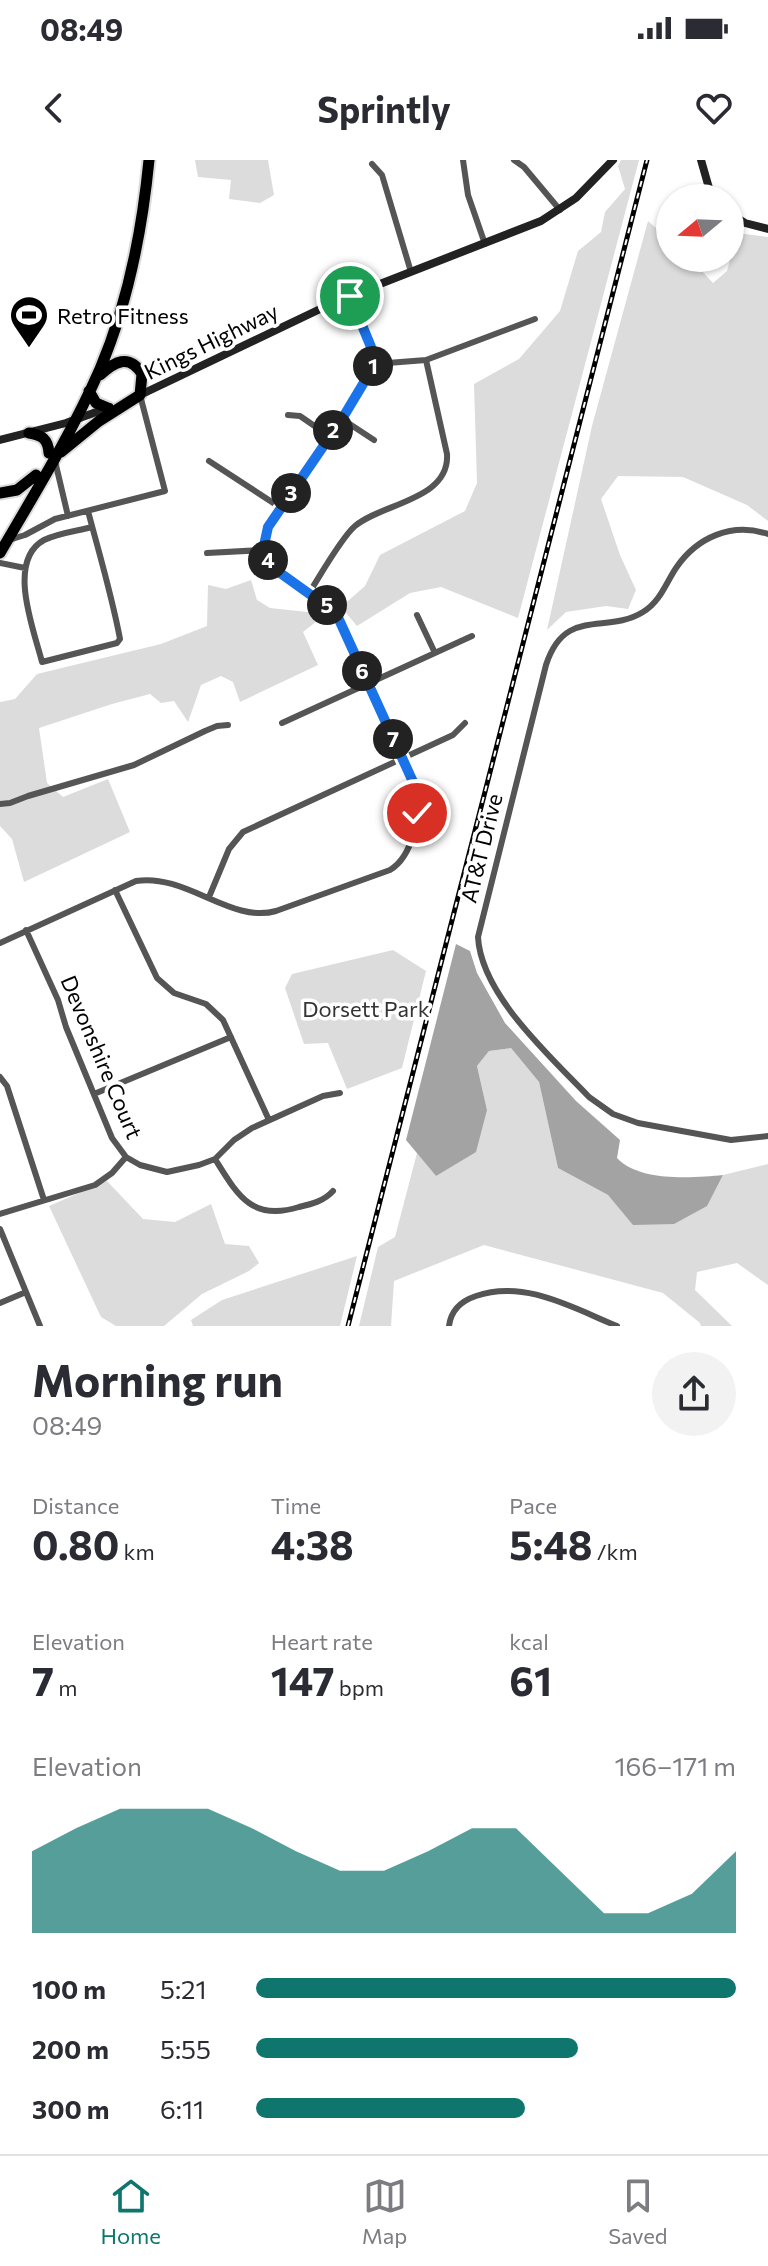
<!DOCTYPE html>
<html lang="en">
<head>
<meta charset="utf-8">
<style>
  :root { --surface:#fff; --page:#f2f2f3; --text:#2b2b33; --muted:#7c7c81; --line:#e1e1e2; --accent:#0f766e }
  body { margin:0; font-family:Commissioner,sans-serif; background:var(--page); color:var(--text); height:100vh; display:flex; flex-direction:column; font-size:30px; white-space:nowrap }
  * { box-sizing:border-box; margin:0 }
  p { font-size:26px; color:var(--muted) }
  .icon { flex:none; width:44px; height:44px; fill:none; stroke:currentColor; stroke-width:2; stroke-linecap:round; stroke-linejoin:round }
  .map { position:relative; height:1166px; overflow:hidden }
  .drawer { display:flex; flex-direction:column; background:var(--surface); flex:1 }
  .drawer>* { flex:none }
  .needle { width:52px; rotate:251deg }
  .fabs { position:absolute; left:656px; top:24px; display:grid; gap:16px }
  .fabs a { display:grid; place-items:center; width:88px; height:88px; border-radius:50%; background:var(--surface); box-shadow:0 2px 6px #0004; font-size:40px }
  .pin { position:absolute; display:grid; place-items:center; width:68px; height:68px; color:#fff; margin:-34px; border:4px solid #fff; border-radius:50%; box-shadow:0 2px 8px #0007 }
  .km { position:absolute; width:40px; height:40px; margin:-20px; border-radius:50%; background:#222; color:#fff; font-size:22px; line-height:40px; text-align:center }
  .round { display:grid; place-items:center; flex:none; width:84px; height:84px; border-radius:42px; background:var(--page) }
  .head { display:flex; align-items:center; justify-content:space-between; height:136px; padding:0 32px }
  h1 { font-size:44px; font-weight:700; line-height:60px }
  .stats { display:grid; grid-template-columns:repeat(3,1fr); gap:12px; height:136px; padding:8px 32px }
  .stats div { display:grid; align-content:center }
  .stats b { font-size:40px; font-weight:700 }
  .stats small { font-size:22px; font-weight:400 }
  .stats p { font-size:22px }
  .chart { height:224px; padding:16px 32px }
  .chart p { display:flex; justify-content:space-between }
  .chart svg { width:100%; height:144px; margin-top:8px; fill:var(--accent); opacity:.7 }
  ul { padding:0 32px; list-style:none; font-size:26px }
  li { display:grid; grid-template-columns:128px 96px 1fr; align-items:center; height:60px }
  li i { height:20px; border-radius:10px; background:var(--accent) }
  .status { display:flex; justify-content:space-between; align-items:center; height:56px; padding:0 40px; background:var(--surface); direction:ltr }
  .status svg { height:22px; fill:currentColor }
  header { display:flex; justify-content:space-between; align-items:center; height:104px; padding:0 32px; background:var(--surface); font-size:36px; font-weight:700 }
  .dock { display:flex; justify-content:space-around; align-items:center; height:112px; border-top:2px solid var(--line); background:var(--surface); font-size:22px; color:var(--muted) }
  .dock a { display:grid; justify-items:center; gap:4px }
  .dock .active { color:var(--accent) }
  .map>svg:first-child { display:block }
</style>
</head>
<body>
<div class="status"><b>08:49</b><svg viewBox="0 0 49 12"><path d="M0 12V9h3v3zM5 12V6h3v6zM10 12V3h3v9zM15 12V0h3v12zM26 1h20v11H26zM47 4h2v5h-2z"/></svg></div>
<header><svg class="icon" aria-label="back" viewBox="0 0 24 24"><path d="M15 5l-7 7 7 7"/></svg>Sprintly<svg class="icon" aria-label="heart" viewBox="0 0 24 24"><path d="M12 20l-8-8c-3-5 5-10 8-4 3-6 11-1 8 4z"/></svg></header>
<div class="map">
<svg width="768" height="1166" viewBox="0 0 768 1166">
  <rect width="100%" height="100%" fill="#fff"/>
  <path fill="#dcdcdc" d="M195 0H268L274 35 260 43 229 39 231 20 198 17Z
    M621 0H639L518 458 441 427 410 433 357 466 341 447 365 426 380 395 465 351 477 323 474 224 519 199 560 151 578 91 601 72 605 52 625 29 618 6Z
    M648 61 670 80V98H690L713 123 727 111 737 73 768 77V361L747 345 683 317 618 316 601 339 620 395 636 430 628 449 606 446 566 452 547 470 592 266Z
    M251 420 257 440 270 448 326 454 303 472 318 505 240 542 233 522 221 516 201 525 188 562 174 541 161 543 150 534 112 544 39 568 47 623 63 637 108 619 130 672 24 722 12 679 0 666V542L15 539 37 514 161 484 207 466 208 425 226 429Z
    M393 790 426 811 402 908 347 929 328 883 304 884 285 828 292 814Z
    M511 888 539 922 558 1008 608 1035 633 1064 707 1045 723 1015 768 1004V1125L737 1103 697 1112 695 1130 732 1166H701L700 1163 663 1133 484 1085 394 1121 391 1166H359L378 1087 395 1077 417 993 436 1016 487 950 477 906 489 891Z
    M107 1021 143 1059 175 1062 211 1044 225 1084 249 1086 259 1103 249 1111 202 1134 164 1166H116L101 1157 49 1046Z
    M357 1096 340 1166H193L191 1160 222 1140Z"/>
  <path fill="#a3a3a3" d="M456 784 470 791 477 813 505 863 576 941 620 980 617 998C639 1022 693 1018 723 1015L707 1046 674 1064 633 1065 608 1035 558 1008 539 922 511 888 489 891 477 906 487 950 476 992 436 1016 406 980Z"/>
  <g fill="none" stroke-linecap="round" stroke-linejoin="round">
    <defs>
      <path id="highway" d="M89 231 96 243 108 248
        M29 273C42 275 48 279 49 293
        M61 292 99 261 140 235 142 214C129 193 114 202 100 215
        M0 333 17 330 36 315
        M0 393C35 333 72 273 100 209 128 143 142 72 149 0"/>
    </defs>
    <use href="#highway" stroke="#dbdbdb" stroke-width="15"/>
    <path stroke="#555" stroke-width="6" d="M463 0 468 35 485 84
      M514 0 524 7 560 50
      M372 4 382 15 411 112
      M375 204 426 200 535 159
      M288 255 300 256 329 276
      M342 259 374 280
      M55 301 68 356
      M209 301 281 348
      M88 351C99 393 112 436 120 479L117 483 42 502C34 470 6 401 44 380 58 373 77 371 92 367
      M768 374C732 362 697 377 676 408 666 423 660 442 643 452 606 475 565 446 546 505L478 777C481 835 551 897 589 937L613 954 638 963 731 980 768 976
      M9 380 25 375 55 359 165 331 140 235
      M207 393 263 390
      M0 403 25 408
      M309 433C320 416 341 378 355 366 382 343 450 340 447 294L426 200
      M417 455 435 493
      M282 563 472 476
      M0 644 10 643 28 636 134 605 205 571 217 566 228 565
      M115 730 157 818 174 833 206 844 223 860 269 960
      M209 737 229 689 243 672 453 575 465 563
      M26 770 58 840 66 867 112 978 126 997 140 1005 167 1012 199 1005 215 999 234 980 252 968 323 936 340 933
      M0 783 136 721C186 713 231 764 276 751L390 710C413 696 420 656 416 631L336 453 273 407 263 390 264 378 268 367 342 259 375 204 371 187 350 136
      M0 917 7 926 44 1040
      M94 934 231 877
      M215 999C237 1034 251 1062 299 1047 312 1044 324 1041 333 1031
      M0 1054 95 1025 112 1013 126 997
      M0 1069 40 1166
      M0 1143 26 1132
      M449 1166C451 1150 461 1141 476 1136 524 1119 573 1148 617 1166"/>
    <path stroke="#222" stroke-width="8" d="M701 0 709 28 715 38
      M730 54 745 63 768 69
      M138 236 339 140 541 61 576 38 613 0
      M0 280 66 263 110 247"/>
    <use href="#highway" stroke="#000" stroke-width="11"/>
    <defs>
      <path id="rail" d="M348 1166 647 0"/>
    </defs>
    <use href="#rail" stroke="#000" stroke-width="5"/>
    <use href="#rail" stroke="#fff" stroke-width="2" stroke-dasharray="6" stroke-linecap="butt"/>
  </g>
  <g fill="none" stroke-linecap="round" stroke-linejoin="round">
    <defs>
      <path id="route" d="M350 136 371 187 375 204 342 259 268 367 263 390 276 410 336 453 414 624 417 636V653"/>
    </defs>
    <use href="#route" stroke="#fff" stroke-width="16"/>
    <use href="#route" stroke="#1a73e8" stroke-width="10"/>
  </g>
  <defs>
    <symbol id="stadium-pin" viewBox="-11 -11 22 30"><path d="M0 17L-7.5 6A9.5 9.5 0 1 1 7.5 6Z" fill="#000" stroke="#fff"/><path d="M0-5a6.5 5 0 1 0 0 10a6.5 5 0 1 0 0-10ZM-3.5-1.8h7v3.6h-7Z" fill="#fff"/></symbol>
  </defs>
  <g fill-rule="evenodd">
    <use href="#stadium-pin" x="7" y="133" width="44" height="60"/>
  </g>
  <g text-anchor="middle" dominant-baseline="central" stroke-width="7" stroke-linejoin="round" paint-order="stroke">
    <g font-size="22" fill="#000" stroke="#fff" text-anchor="start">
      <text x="57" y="155">Retro Fitness</text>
    </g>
    <g font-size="22" fill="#000" stroke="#fff">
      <text transform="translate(211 181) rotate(-26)">Kings Highway</text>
      <text transform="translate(481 688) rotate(-76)">AT&amp;T Drive</text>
      <text transform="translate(102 897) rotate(67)">Devonshire Court</text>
    </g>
    <g font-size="22" fill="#333" stroke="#fff">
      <text x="366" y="848">Dorsett Park</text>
    </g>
  </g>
</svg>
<div class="fabs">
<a><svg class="needle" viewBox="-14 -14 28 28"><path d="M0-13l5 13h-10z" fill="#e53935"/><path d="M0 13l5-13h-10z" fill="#7c7c81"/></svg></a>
</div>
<div class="pin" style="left:350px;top:136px;background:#1e9e55"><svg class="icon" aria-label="arrive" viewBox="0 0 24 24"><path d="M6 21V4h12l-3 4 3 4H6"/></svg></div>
<div class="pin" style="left:417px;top:653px;background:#d93025"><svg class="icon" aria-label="check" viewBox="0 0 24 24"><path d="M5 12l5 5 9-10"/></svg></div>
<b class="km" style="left:373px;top:206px">1</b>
<b class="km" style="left:333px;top:270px">2</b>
<b class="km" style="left:291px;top:333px">3</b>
<b class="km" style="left:268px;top:400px">4</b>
<b class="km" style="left:327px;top:445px">5</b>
<b class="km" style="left:362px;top:511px">6</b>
<b class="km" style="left:393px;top:579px">7</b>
</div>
<section class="drawer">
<div class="head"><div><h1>Morning run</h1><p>08:49</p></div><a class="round"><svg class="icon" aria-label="share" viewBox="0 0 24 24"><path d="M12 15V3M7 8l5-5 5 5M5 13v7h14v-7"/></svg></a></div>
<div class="stats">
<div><p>Distance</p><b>0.80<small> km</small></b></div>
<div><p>Time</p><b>4:38</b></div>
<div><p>Pace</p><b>5:48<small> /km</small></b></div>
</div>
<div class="stats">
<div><p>Elevation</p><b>7<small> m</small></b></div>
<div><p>Heart rate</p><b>147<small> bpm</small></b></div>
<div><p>kcal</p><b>61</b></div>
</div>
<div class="chart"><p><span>Elevation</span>166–171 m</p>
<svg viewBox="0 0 160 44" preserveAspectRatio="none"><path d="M0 44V19L10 12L20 6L30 6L40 6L50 12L60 19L70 25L80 25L90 19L100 12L110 12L120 25L130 38L140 38L150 32L160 19V44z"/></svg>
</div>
<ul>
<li><b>100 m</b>5:21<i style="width:100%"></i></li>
<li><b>200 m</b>5:55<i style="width:67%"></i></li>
<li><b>300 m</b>6:11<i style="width:56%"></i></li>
</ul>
</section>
<nav class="dock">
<a class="active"><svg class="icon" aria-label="home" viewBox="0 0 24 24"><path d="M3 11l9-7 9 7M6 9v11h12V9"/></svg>Home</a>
<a><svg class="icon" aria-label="map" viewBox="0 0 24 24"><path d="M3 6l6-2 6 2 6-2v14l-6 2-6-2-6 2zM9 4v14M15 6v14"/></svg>Map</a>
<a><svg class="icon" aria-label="saved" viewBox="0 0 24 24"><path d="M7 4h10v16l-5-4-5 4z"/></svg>Saved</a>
</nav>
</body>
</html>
